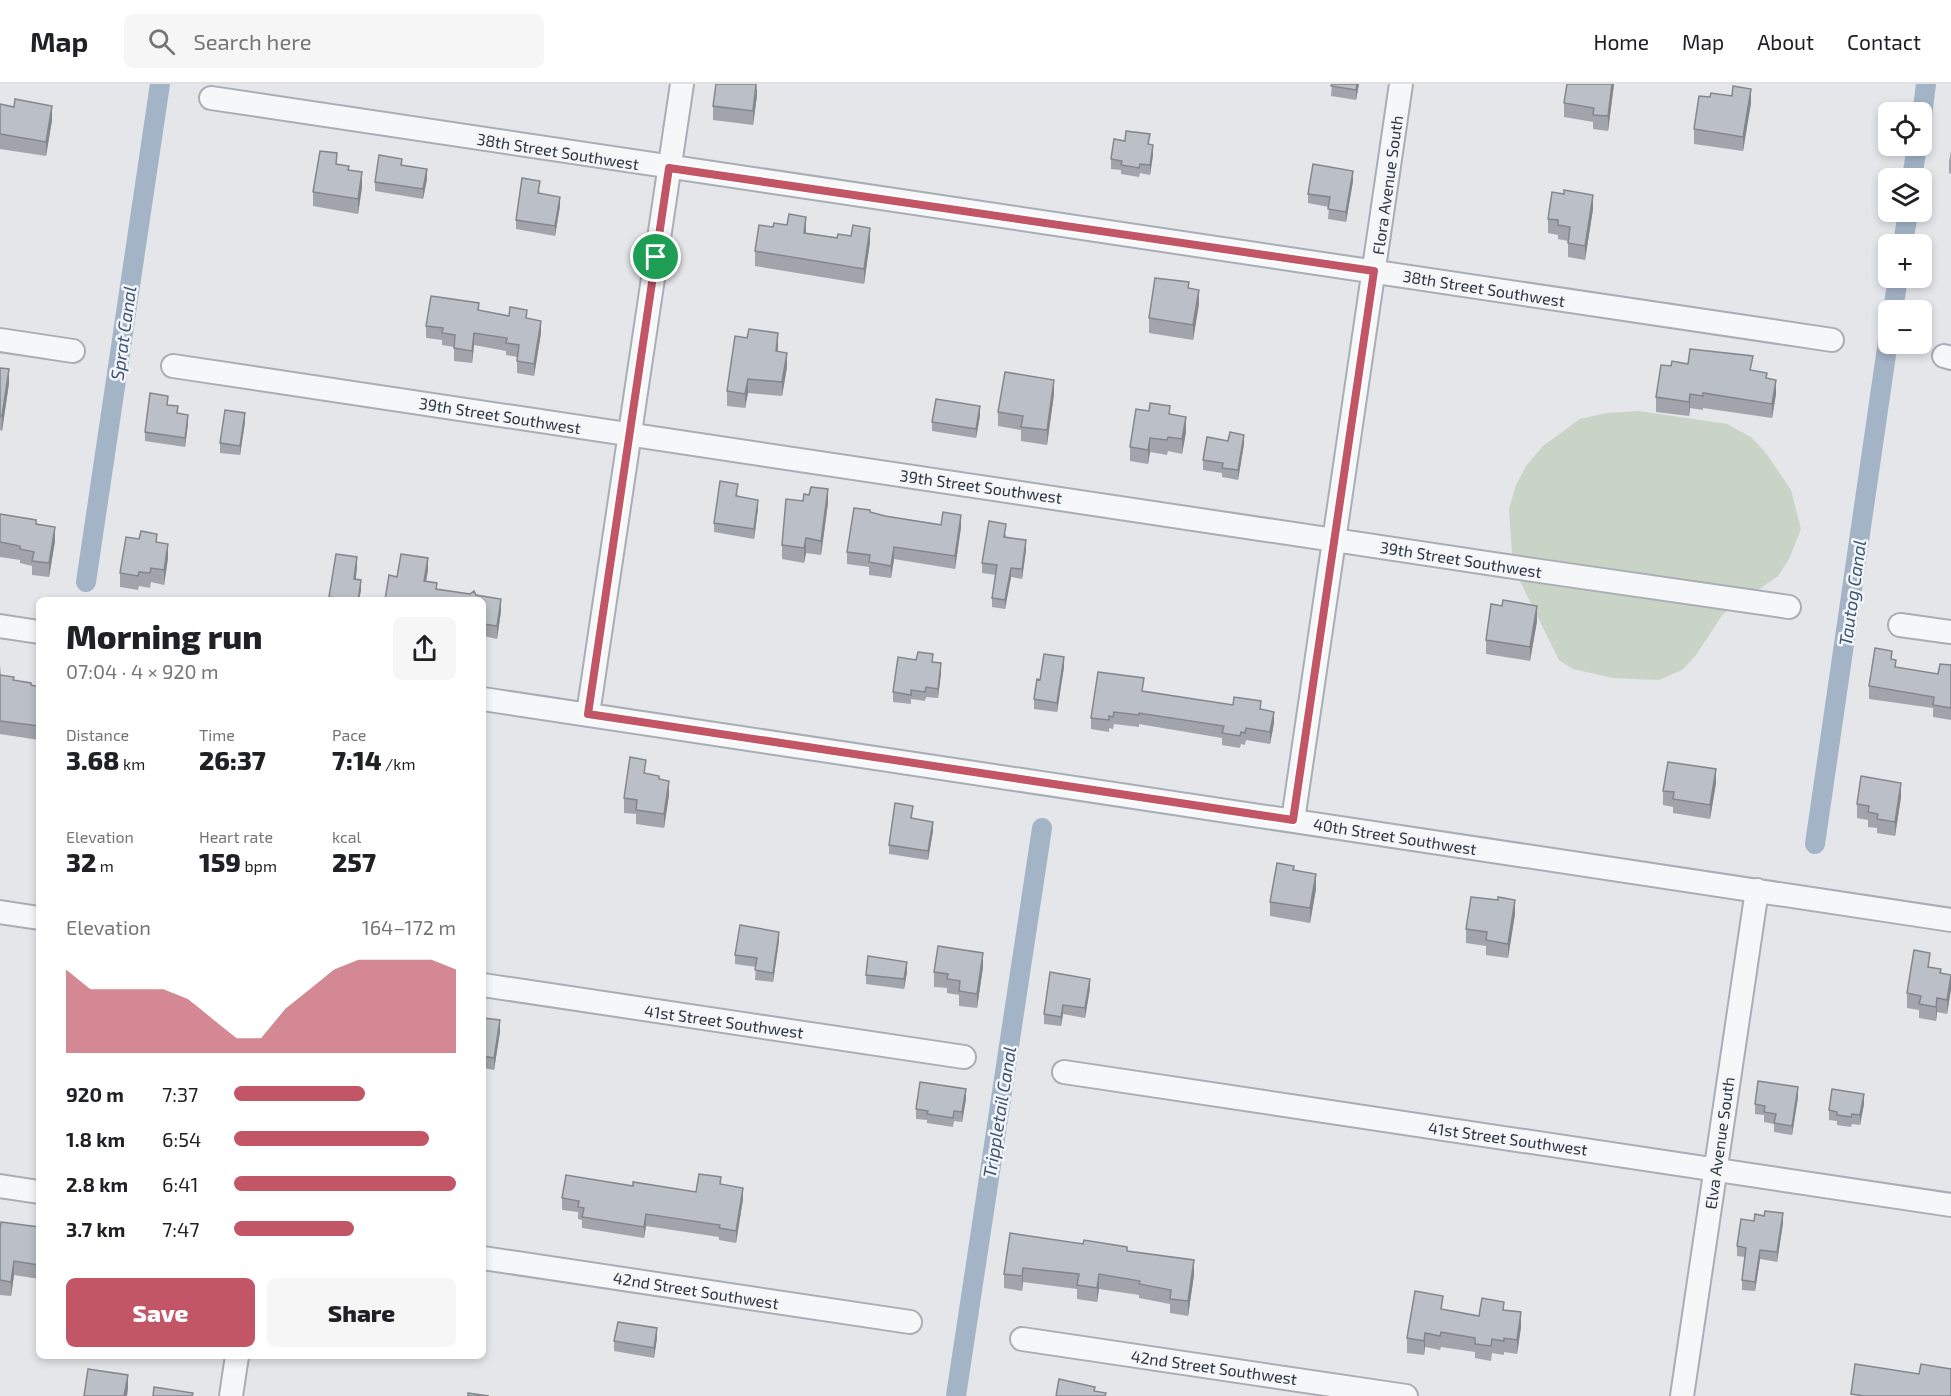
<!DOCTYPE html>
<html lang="en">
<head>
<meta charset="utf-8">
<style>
  :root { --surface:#fff; --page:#f6f6f6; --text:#202124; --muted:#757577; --line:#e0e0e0; --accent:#c25667 }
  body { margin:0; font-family:"Exo 2",sans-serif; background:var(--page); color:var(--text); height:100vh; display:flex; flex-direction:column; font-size:22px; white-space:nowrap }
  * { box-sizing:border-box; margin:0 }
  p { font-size:20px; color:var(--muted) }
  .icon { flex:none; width:33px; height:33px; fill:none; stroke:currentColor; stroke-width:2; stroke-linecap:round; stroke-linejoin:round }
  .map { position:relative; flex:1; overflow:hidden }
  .side { position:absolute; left:36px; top:513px; width:450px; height:762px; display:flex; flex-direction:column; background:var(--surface); border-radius:9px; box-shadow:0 3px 9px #0003 }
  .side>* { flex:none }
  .fabs { position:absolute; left:1878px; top:18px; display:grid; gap:12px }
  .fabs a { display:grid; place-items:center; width:54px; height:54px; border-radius:9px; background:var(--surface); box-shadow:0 3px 9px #0003; font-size:30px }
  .pin { position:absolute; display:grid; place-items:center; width:51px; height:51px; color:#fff; margin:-26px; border:3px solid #fff; border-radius:50%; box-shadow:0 2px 6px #0007 }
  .round { display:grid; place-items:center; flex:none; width:63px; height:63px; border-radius:9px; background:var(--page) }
  .headline { display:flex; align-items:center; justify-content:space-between; height:102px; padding:0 30px }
  h1 { font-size:33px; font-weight:800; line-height:45px }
  .stats { display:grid; grid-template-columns:repeat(3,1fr); gap:9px; height:102px; padding:6px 30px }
  .stats div { display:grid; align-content:center }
  .stats b { font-size:26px; font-weight:800 }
  .stats small { font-size:16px; font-weight:400 }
  .stats p { font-size:16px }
  .chart { height:168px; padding:12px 30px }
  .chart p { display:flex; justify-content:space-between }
  .chart svg { width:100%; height:108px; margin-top:6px; fill:var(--accent); opacity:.7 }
  .action { display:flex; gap:12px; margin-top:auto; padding:12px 30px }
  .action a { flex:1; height:69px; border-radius:9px; background:var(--accent); color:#fff; font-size:24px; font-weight:800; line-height:69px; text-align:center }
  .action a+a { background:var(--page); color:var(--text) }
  ul { padding:0 30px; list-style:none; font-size:20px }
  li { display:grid; grid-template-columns:96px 72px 1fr; align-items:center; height:45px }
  li i { height:15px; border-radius:8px; background:var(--accent) }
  header { display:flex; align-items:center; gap:36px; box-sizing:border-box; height:84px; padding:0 30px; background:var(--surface); border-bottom:2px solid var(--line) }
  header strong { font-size:28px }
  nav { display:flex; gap:33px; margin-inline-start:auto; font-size:21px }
  .search { width:420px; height:54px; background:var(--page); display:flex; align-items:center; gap:15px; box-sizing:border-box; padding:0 21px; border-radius:9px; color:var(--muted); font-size:22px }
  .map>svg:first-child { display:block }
</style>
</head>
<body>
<header>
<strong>Map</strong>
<div class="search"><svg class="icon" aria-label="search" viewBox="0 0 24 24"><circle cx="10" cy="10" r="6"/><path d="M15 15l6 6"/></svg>Search here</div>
<nav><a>Home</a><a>Map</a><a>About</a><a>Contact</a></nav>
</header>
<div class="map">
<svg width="1951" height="1312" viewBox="0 0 1951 1312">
  <rect width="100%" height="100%" fill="#e4e6ea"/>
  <path fill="#c9d3c6" d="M1639 327 1727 340 1751 353 1766 369 1791 406 1801 445 1789 475 1778 492 1723 530 1696 571 1682 586 1659 596 1613 594 1573 585 1559 576 1513 483 1509 425 1516 401 1526 382 1543 362 1580 335 1606 329Z"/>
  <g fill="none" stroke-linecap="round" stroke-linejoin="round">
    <path stroke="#a3b4c7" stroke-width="20" d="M1922 32 1926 0
      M1912 94 1917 62
      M1903 160 1908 128
      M1893 226 1898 194
      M86 498 160 0
      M1815 760 1888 257
      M956 1312 1042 744"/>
    <defs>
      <path id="minor" d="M211 14 1832 256
        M0 256 73 267
        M1944 272 1951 274
        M173 282 1547 488 1789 523
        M1900 541 1951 548
        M0 542 39 548
        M483 615 1951 836
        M588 630 682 0
        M1293 736 1401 0
        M0 828 39 834
        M483 901 964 973
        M1064 988 1951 1121
        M0 1102 39 1108
        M483 1174 910 1238
        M1022 1255 1406 1312
        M231 1312 237 1272
        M1682 1312 1757 806"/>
    </defs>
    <use href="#minor" stroke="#a9adb4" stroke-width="26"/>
    <use href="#minor" stroke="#f6f7f9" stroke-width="22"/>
  </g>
  <path fill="#a1a5ab" d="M1332 0H1359L1356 16 1331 12Z
    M1567 0H1614L1608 47 1593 45V38L1564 33V19Z
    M757 11 753 41 713 36V22Z
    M1710 13 1751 19 1743 67 1694 60V45Z
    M0 20 52 36 46 72 0 65Z
    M1149 61 1153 71 1150 91 1140 89 1139 93 1121 90V86L1111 85V75Z
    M1951 67V90L1949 89V77Z
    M337 80 362 103 358 130 313 122V108Z
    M402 82 427 95 423 115 375 107V98Z
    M1353 97 1346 138 1328 135 1329 123 1308 119V110Z
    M540 106 539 109 560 122 555 152 516 145V136Z
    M1593 125 1585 176 1568 173V157L1558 155V151L1548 149V135Z
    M806 147V149L870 158 864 200 755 182V167Z
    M1189 204 1199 220 1193 256 1149 249V234Z
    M479 226 527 235 541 249 534 292 517 289V273L506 271V267L474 261 472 279 454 277V263L442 261V256L426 254V242Z
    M778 263V267L787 283 782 312 748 309 745 324 727 322V307Z
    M1671 282 1753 287 1767 295 1776 310 1772 334 1703 324V326L1690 324 1689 332 1656 328V313Z
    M0 284 9 299 2 347 0 346Z
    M1054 310 1047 361 1021 357V346L998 342V328Z
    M168 321 178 329 188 340 185 363 145 357V348Z
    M1170 331 1186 348 1182 370 1168 367 1167 371 1150 368 1148 380 1130 377V363Z
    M980 332 976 354 932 347V338Z
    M245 338 240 371 220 369V359Z
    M1244 360 1238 396 1222 393V389L1203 386V376Z
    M738 410V412L758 425 754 455 714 448V439Z
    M828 419 821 471 806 469 804 479 782 475V461Z
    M870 428 885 432 961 443 955 485 894 475 891 494 869 491V483L847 480V468Z
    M0 430 36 440 55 457 49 493 32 491V482L20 479V476L0 473Z
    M1006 450V453L1026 466 1022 495 1011 493 1005 525 992 523V514L996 491 982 489V479Z
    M157 458 168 474 164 501 151 498 150 504 139 502 138 506 120 503V489Z
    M357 483 356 495 361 506 359 516H329V513Z
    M428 486 426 497 437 505 476 511 501 527 497 555 483 552V516H385L397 493Z
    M1537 537 1530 577 1486 570V556Z
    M1892 576 1896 583 1938 590 1951 581V636L1933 633V624L1869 615V602Z
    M933 578 941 589 938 614 926 613 925 617 911 615V620L893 618V608Z
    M0 581 1 591 14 596 39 603V656L0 650Z
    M1064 583 1057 628 1034 625V615L1040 596Z
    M1144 607 1261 626 1274 639 1270 660 1246 656 1245 661 1241 660 1240 664 1222 661V654L1139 640V643L1114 640 1113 645 1109 644V648L1091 645V634Z
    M646 690 659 695 669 711 664 744 636 740V730L624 729V714Z
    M1716 699 1710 735 1673 729V723L1663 721V707Z
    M1901 713 1895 752 1877 749V744L1868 743V736L1857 734V720Z
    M913 732 912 734 933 747 928 776 889 770V761Z
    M1294 786 1316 805 1310 839 1270 832V818Z
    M1515 830 1508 874 1486 871V862L1466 859V845Z
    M779 857 773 898 755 896 756 883 735 880V871Z
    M983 883 977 924 959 922V911L947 909V904L934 903V888Z
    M1930 883 1941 889 1951 905 1947 930 1937 928 1936 937 1919 934V926L1907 924V909Z
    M907 888 904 905 866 900V891Z
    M1090 904 1085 934 1063 930 1061 942 1044 940V930Z
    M483 934 500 948 494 986 483 984Z
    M1798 1013 1792 1051 1774 1048V1040L1764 1038V1031L1755 1030V1020Z
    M966 1015 962 1038 954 1037 953 1043 927 1039V1036L916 1035V1025Z
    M1864 1020 1860 1041 1852 1040 1851 1043 1837 1041V1037L1829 1036V1026Z
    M721 1100 743 1115 736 1159 719 1156V1153L646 1142 644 1154 582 1144V1136L578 1135V1128L562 1126V1114L633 1102 696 1108Z
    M1754 1137 1783 1139 1777 1178 1760 1175 1755 1207 1742 1206V1196L1745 1173 1737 1172V1162Z
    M39 1143V1195L14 1191 11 1212 0 1211V1145Z
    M1010 1149 1127 1167 1194 1191 1188 1232 1170 1229V1220L1139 1214V1211L1099 1205 1097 1218 1077 1215V1205L1023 1198 1022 1207 1004 1204V1190Z
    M1443 1225 1479 1232 1504 1226 1521 1243 1517 1270 1504 1268V1271L1492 1269 1491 1277 1475 1274V1268L1441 1263 1440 1266 1425 1263 1424 1271 1407 1269V1254Z
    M657 1254 654 1274 614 1267V1257Z"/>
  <path fill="#83868b" d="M757 0V11L753 41V27Z
    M1357 0H1359L1356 16V6Z
    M1612 0H1614L1608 47V32Z
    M1751 5V19L1743 67V53Z
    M52 22V36L46 72V58Z
    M1153 61V71L1150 91V81Z
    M427 85V95L423 115V105Z
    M1353 87V97L1346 138V128Z
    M362 88V103L358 130V115Z
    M1593 111V125L1585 176V162Z
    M560 113V122L555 152V142Z
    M806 133V147L804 163V149Z
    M870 144V158L864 200V185Z
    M1199 206V220L1193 256V241Z
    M541 237V249L534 292V280Z
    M474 249V261L472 279V267Z
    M778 249V263L776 281V267Z
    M787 269V283L782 312V298Z
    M9 285V299L2 347V332Z
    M748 295V309L745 324V310Z
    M1054 296V310L1047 361V346Z
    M1776 296V310L1772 334V320Z
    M1690 310V324L1689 332V318Z
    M980 322V332L976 354V345Z
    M245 329V338L240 371V362Z
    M188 331V340L185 363V354Z
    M1186 333V348L1182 370V355Z
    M1244 351V360L1238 396V386Z
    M1150 354V368L1148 380V366Z
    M828 405V419L821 471V457Z
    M758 416V425L754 455V445Z
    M961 431V443L955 485V472Z
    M55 443V457L49 493V479Z
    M806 454V469L804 479V464Z
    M1026 456V466L1022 495V485Z
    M168 460V474L164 501V486Z
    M894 463V475L891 494V482Z
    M357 473V483L354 505V495Z
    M428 474V486L424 509V497Z
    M1011 484V493L1005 525V516Z
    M361 496V506L359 516H358Z
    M501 515V527L497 555V542Z
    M1537 522V537L1530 577V563Z
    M1064 573V583L1057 628V619Z
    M941 579V589L938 614V605Z
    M1274 628V639L1270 660V648Z
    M1716 685V699L1710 735V721Z
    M669 697V711L664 744V730Z
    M1901 699V713L1895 752V738Z
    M933 738V747L928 776V767Z
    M1316 790V805L1310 839V824Z
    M1515 816V830L1508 874V860Z
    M779 848V857L773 898V889Z
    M983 869V883L977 924V910Z
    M907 878V888L904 905V895Z
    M1951 891V905L1947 930V916Z
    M1090 895V904L1085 934V924Z
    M1937 914V928L1936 937V923Z
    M1063 921V930L1061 942V933Z
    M500 936V948L494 986V974Z
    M1798 1003V1013L1792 1051V1042Z
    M966 1005V1015L962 1038V1028Z
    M1864 1010V1020L1860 1041V1031Z
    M743 1104V1115L736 1159V1147Z
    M1783 1129V1139L1777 1178V1168Z
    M646 1130V1142L644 1154V1143Z
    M1760 1166V1175L1755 1207V1198Z
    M1194 1176V1191L1188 1232V1217Z
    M14 1177V1191L11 1212V1198Z
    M1023 1184V1198L1022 1207V1192Z
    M1099 1190V1205L1097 1218V1204Z
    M1521 1228V1243L1517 1270V1256Z
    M657 1244V1254L654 1274V1264Z
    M1425 1249V1263L1424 1271V1257Z
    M128 1291V1305L127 1312H124Z"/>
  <path fill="#bbc0c7" stroke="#83868b" stroke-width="1.5" d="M716 0H756L753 27 713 22Z
    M1332 0H1357L1356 6 1331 2Z
    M1567 0H1612L1608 32 1593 31 1594 24 1564 19Z
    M1733 2 1751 5 1743 53 1694 45 1699 12 1710 13 1711 9 1732 12Z
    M15 15 52 22 46 58 0 50V20L14 23Z
    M1126 47 1150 50 1148 60 1153 61 1150 81 1140 80 1139 84 1121 81 1122 77 1111 75 1114 55 1125 57Z
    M320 67 337 69 336 80 349 82 348 86 362 88 358 115 313 108Z
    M379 71 402 75 401 81 427 85 423 105 375 98Z
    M1313 80 1353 87 1346 128 1328 125 1330 113 1308 110Z
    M522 94 540 97 538 109 560 113 555 142 516 136Z
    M1564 106 1593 111 1585 162 1568 159 1570 143 1558 141V136L1548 135 1552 108 1564 110Z
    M789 130 806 133 804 149 837 154 838 150 851 152 853 141 870 144 864 185 755 167 759 141 773 143 774 139 787 141Z
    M1155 194 1189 198 1188 204 1199 206 1193 241 1149 234Z
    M431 212 479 219 478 226 509 232 510 223 527 226 526 234 541 237 534 280 517 277 519 261 506 259 507 254 474 249 472 267 454 264 455 251 442 249 443 244 426 242Z
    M749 245 778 249 776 267 787 269 782 298 748 295 745 310 727 307 735 252 747 254Z
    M1690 265 1753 272 1750 286 1767 289 1766 294 1776 296 1772 320 1703 309V312L1690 310 1689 318 1656 313 1661 281 1671 282 1672 277 1688 280Z
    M0 284 9 285 2 332H0Z
    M1005 288 1054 296 1047 346 1021 343 1023 332 998 328Z
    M150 309 168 312 167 321 178 322 177 329 188 331 185 354 145 348Z
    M936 315 980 322 976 345 932 338Z
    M1150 319 1170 322 1169 330 1186 333 1182 355 1168 353 1167 356 1150 354 1148 366 1130 363 1136 325 1149 327Z
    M225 326 245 329 240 362 220 359Z
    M1230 348 1244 351 1238 386 1222 384 1223 379 1203 376 1207 353 1228 357Z
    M720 397 738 400 736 412 758 416 754 445 714 439Z
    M811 403 828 405 821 457 806 454 804 464 782 461 786 415 803 417 804 410 809 411Z
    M854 424 870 426V428L885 432 941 441 943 428 961 431 955 472 894 463 891 482 869 478 870 471 847 468Z
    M0 430 36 436V440L55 443 49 479 32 477 34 468 20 465V462L0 458Z
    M989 437 1006 440 1004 453 1026 456 1022 485 1011 484 1005 516 992 514 997 481 982 479Z
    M141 447 157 450 156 458 168 460 164 486 151 484 150 489 139 488 138 492 120 489 126 453 139 455Z
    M336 470 357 473 354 495 361 496 358 516H347L329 513Z
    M401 470 428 474 424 497 437 499 436 505 470 510 474 507 476 511 501 515 497 542 483 540V516H385L389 491 397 493Z
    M1503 516 1537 522 1530 563 1486 556 1491 520 1502 522Z
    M1875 564 1892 567 1891 575 1896 576 1895 583 1938 590 1940 580 1951 581V624L1933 621 1934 613 1869 602Z
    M918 568 933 570 932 578 941 579 938 605 926 603 925 608 911 606V611L893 608 898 573 916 576Z
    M1044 570 1064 573 1057 619 1034 615 1037 595 1040 596Z
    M1098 588 1144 594 1142 607 1233 621 1234 613 1261 617 1260 625 1274 628 1270 648 1246 644 1245 649 1241 648 1240 652 1222 649 1224 642 1139 629V631L1114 628 1113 633 1109 632V636L1091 634Z
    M0 591 14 593 13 596 31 599V601L39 603V642L0 637Z
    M630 673 646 676 644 689 659 692V695L669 697 664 730 636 726 637 716 624 714Z
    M1668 678 1716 685 1710 721 1673 715 1674 708 1663 707Z
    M1861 692 1901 699 1895 738 1877 735 1878 730 1868 728 1869 722 1857 720Z
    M895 719 913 722 911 734 933 738 928 767 889 761Z
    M1277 779 1294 782 1293 786 1316 790 1310 824 1270 818Z
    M1471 813 1498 816V813L1515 816 1508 860 1486 856 1487 848 1466 845Z
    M740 841 779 848 773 889 755 886 757 874 735 871Z
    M938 862 983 869 977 910 959 907 960 897 947 895 948 890 934 888Z
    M1914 866 1930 869 1928 883 1941 885 1940 889 1951 891 1947 916 1937 914 1936 923 1919 920 1921 912 1907 909Z
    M868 872 907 878 904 895 866 891Z
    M1050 888 1090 895 1085 924 1063 921 1061 933 1044 930Z
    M483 934 500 936 494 974 483 972Z
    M1758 997 1798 1003 1792 1042 1774 1039 1776 1030 1764 1028 1765 1022 1755 1020Z
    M920 998 966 1005 962 1028 954 1027 953 1034 927 1030 928 1027 916 1025Z
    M1832 1005 1864 1010 1860 1031 1852 1030 1851 1033 1837 1031V1028L1829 1026Z
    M699 1090 721 1093 720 1100 743 1104 736 1147 719 1144 720 1141 646 1130 644 1143 582 1133 584 1124 578 1123 579 1117 562 1114 566 1091 633 1102V1098L696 1108Z
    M1765 1127 1783 1129 1777 1168 1760 1166 1755 1198 1742 1196 1746 1164 1737 1162 1741 1135 1754 1137 1755 1130 1764 1132Z
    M1 1138 39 1143V1181L14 1177 11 1198 0 1196V1145Z
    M1010 1149 1083 1160 1084 1156 1127 1163V1167L1194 1176 1188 1217 1170 1215 1171 1206 1139 1200 1140 1197 1099 1190 1097 1204 1077 1201 1079 1190 1023 1184 1022 1192 1004 1190Z
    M1415 1207 1443 1212 1441 1225 1479 1232 1482 1214 1504 1218 1503 1226 1521 1228 1517 1256 1504 1254V1257L1492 1255 1491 1262 1475 1260V1254L1441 1248 1440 1252 1425 1249 1424 1257 1407 1254Z
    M618 1238 657 1244 654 1264 614 1257Z
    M1855 1280 1919 1290 1921 1280 1951 1285V1312H1864L1851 1310Z
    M88 1285 128 1291 124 1312H84Z
    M1059 1295 1095 1303 1094 1307 1106 1309 1105 1312H1056Z
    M154 1303 193 1309 192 1312H153Z
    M468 1309 489 1312H468Z"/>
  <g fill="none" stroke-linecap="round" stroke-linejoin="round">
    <defs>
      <path id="route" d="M669 84 1374 187 1293 736 588 630Z"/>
    </defs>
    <use href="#route" stroke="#fff" stroke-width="12"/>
    <use href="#route" stroke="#c25667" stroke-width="8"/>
  </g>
  <g text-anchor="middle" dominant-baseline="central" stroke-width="5" stroke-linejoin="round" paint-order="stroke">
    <g font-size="16" fill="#2d3541" stroke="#f3f5f8">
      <text transform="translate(558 67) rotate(9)">38th Street Southwest</text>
      <text transform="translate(1387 101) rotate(-82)">Flora Avenue South</text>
      <text transform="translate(1484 204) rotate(9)">38th Street Southwest</text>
      <text transform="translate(500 331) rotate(9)">39th Street Southwest</text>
      <text transform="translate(981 402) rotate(8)">39th Street Southwest</text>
      <text transform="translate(1461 475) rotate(9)">39th Street Southwest</text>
      <text transform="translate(1395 752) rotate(9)">40th Street Southwest</text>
      <text transform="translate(724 937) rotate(8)">41st Street Southwest</text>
      <text transform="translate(1508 1054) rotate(8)">41st Street Southwest</text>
      <text transform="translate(1719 1059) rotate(-82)">Elva Avenue South</text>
      <text transform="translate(696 1206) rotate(9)">42nd Street Southwest</text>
      <text transform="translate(1214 1283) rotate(8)">42nd Street Southwest</text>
    </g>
    <g font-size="18" font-style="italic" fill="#3b5472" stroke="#f3f5f8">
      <text transform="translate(123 249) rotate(-82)">Sprat Canal</text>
      <text transform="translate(1852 509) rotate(-82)">Tautog Canal</text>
      <text transform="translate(999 1028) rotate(-81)">Trippletail Canal</text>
    </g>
  </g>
</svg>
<div class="fabs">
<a><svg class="icon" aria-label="locate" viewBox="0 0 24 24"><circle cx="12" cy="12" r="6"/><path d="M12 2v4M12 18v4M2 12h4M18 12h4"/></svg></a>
<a><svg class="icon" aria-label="layers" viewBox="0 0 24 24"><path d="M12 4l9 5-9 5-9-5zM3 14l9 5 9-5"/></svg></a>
<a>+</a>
<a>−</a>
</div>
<div class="pin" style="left:656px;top:173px;background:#1e9e55"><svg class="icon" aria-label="arrive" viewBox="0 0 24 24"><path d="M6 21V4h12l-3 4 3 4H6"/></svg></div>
<section class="side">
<div class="headline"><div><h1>Morning run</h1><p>07:04 · 4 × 920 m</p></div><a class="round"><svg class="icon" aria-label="share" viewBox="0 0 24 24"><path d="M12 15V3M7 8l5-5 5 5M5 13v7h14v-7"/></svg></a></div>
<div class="stats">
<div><p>Distance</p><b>3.68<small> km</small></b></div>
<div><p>Time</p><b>26:37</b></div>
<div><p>Pace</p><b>7:14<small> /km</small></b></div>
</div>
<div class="stats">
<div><p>Elevation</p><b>32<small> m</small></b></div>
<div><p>Heart rate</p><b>159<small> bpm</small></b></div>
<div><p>kcal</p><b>257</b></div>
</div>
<div class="chart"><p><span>Elevation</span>164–172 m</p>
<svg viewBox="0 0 160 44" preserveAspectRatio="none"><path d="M0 44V10L10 18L20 18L30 18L40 18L50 22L60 30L70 38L80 38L90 26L100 18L110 10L120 6L130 6L140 6L150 6L160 10V44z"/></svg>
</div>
<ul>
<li><b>920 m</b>7:37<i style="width:59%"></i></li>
<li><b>1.8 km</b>6:54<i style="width:88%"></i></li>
<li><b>2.8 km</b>6:41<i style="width:100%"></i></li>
<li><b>3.7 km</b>7:47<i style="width:54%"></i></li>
</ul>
<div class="action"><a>Save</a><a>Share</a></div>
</section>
</div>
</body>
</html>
